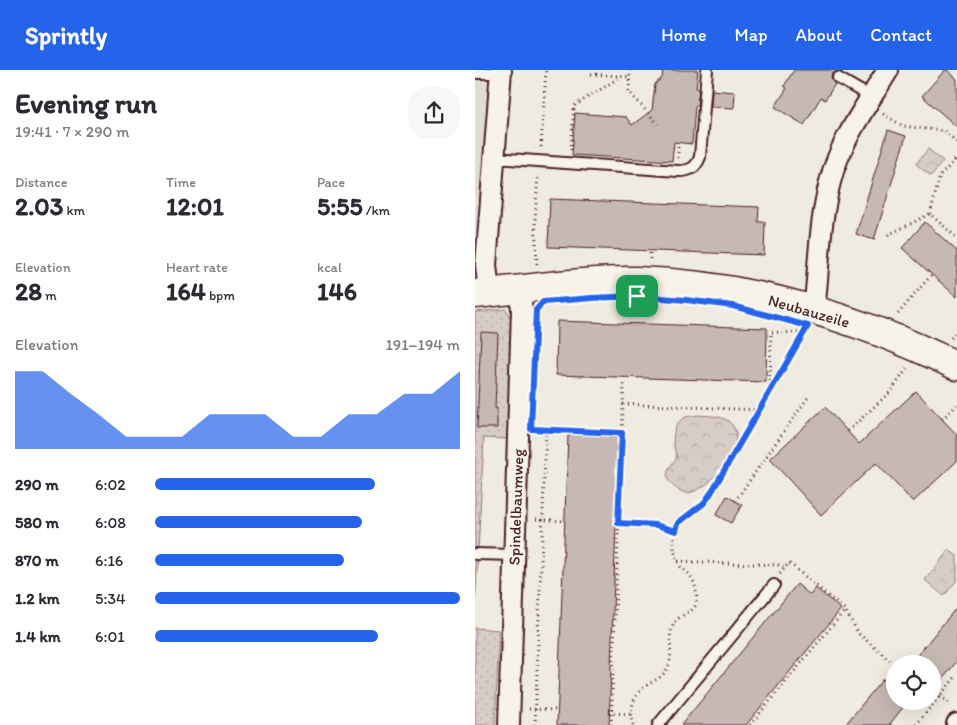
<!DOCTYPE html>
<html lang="en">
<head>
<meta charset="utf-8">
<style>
  :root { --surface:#fff; --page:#f7f7f7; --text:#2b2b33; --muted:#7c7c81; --accent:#2563eb }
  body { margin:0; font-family:Itim,sans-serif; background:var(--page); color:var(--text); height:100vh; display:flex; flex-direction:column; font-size:19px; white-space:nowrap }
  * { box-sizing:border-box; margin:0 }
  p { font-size:16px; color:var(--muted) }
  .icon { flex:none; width:28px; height:28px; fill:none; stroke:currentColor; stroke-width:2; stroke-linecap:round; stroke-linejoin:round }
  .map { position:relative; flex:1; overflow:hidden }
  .drawer { display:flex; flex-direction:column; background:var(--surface); width:475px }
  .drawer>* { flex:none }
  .fabs { position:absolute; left:411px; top:585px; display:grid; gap:10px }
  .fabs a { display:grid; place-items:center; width:55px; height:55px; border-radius:50%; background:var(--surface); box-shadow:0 5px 20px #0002; font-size:25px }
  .pin { position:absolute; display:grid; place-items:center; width:42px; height:42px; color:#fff; margin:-21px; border-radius:10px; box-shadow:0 2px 8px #0006 }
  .round { display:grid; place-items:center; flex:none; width:52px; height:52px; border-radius:20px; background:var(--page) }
  .summary { display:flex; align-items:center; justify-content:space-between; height:85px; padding:0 15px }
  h1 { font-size:28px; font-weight:700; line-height:38px }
  .figures { display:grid; grid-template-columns:repeat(3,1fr); gap:8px; height:85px; padding:5px 15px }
  .figures div { display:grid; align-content:center }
  .figures b { font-size:25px; font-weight:700 }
  .figures small { font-size:14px; font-weight:400 }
  .figures p { font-size:14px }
  .chart { height:140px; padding:10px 15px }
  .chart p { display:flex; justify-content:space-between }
  .chart svg { width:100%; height:90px; margin-top:5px; fill:var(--accent); opacity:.7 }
  ul { padding:0 15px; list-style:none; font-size:16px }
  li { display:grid; grid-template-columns:80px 60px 1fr; align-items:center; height:38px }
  li i { height:12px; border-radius:6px; background:var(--accent) }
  header { display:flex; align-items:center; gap:30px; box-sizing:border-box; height:70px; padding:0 25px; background:var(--accent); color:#fff }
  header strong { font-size:24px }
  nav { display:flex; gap:28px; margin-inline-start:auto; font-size:18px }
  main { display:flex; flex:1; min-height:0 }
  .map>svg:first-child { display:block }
</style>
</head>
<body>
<header>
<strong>Sprintly</strong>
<nav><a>Home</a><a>Map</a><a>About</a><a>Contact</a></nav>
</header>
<main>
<section class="drawer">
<div class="summary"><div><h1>Evening run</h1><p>19:41 · 7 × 290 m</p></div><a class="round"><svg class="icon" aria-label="share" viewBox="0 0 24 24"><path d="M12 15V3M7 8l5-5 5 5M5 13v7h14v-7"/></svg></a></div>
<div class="figures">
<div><p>Distance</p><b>2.03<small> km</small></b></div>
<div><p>Time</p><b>12:01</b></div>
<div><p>Pace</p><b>5:55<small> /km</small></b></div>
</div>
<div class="figures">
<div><p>Elevation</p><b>28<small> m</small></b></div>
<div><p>Heart rate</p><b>164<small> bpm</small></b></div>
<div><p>kcal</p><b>146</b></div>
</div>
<div class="chart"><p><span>Elevation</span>191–194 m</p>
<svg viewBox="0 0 160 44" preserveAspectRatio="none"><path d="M0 44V6L10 6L20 17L30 27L40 38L50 38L60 38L70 27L80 27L90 27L100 38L110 38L120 27L130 27L140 17L150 17L160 6V44z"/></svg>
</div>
<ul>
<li><b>290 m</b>6:02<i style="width:72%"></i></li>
<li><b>580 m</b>6:08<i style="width:68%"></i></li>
<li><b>870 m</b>6:16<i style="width:62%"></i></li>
<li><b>1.2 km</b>5:34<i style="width:100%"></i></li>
<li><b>1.4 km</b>6:01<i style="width:73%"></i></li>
</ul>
</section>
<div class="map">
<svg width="482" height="655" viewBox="0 0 482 655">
  <defs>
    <pattern id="park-crowns" width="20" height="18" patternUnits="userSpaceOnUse" patternTransform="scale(1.25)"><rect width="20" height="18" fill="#d8cdc6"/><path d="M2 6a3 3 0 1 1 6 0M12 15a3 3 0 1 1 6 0" fill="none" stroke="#bbb0aa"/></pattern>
    <pattern id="garden-dots" width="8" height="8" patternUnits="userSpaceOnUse" patternTransform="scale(1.25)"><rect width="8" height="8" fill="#d8cdc6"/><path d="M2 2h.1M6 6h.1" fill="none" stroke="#bbb0aa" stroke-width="1.8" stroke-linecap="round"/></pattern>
  </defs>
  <rect width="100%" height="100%" fill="#f0ebe0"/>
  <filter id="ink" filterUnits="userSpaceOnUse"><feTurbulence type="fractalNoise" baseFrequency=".02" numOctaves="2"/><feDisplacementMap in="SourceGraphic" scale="10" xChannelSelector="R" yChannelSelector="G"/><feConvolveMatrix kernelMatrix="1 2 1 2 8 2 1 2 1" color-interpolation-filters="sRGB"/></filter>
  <g filter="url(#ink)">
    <path fill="#e3dcd2" d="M0 0H17L0 166Z"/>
    <path fill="url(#park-crowns)" stroke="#917678" d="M453 79 468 91 456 106 441 94Z
      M223 345C232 346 245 345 253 351 279 370 236 420 213 423 207 423 200 418 196 414 187 405 196 396 202 387 197 375 195 354 211 347 214 346 219 346 223 345Z
      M474 480 482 486V510L469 526 450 510Z"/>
    <path fill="url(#garden-dots)" stroke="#917678" d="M31 239 37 251 32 369 9 368 0 538V242Z
      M0 558 24 560 20 655H0Z"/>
    <path fill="#c6b8b3" stroke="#4a1f2b" d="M188 0H223L221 18 224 19 222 36H220L217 74 199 72 197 91 97 85 100 43 151 47 157 55 177 40 180 14 187 8Z
      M319 0H368L367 2 363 1 357 4 356 8 360 14 350 30 346 27 329 55 300 37 312 18 309 16Z
      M470 0H472L482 9V57L447 26Z
      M237 20 260 22 259 38 236 37Z
      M413 60 431 66 399 170 381 164Z
      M75 129 284 137 283 152H290L289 185 73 177Z
      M450 152 482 181V227L427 178Z
      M82 251 292 258 291 312 81 305Z
      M6 262 23 263 20 338H22V358H2Z
      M441 321 482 365V391L438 432 401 393 346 445 295 389 350 337 384 374Z
      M93 365 144 367 134 655H82Z
      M252 426 267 435 256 453 241 445Z
      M322 514 335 525 341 518 366 539 271 655H206Z
      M482 537V591L458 621V594H435Z
      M408 609 420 620V631H433L414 655H370Z"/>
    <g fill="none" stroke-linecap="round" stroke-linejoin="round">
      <defs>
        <path id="lane" d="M0 3H25
          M363 8 396 27
          M19 88 203 101C215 101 221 98 225 87L232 0
          M0 484 40 485
          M183 655 299 515"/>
        <path id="street" d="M14 223 11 195 26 0
          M339 241C344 199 344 154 355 112 365 71 392 35 413 0
          M34 655 47 239 44 220
          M482 655V654"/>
        <path id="secondary" d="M0 224C54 219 108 210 162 211 273 214 384 248 482 296"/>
      </defs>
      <use href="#lane" stroke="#4a1f2b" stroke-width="14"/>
      <use href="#street" stroke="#4a1f2b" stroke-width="24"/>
      <use href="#secondary" stroke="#4a1f2b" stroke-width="31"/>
      <path stroke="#4a1f2b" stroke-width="3" stroke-dasharray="1 4" stroke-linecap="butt" d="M155 0 154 22 183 54
        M116 4 145 6
        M408 44 428 56 469 61 482 72
        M66 77 71 0
        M203 77V88
        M96 80 99 36 147 6 155 7
        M455 144 465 106 482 88
        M413 165 455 144 482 168
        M175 189V180
        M62 194 60 150 63 105
        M423 244 457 204
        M476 268 482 261
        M295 321 296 262 326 263
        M148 334 284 340
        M467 349 482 335
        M71 359 147 363
        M373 361 415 322 432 299
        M260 431 334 326
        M61 449 90 451
        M141 453 181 455 201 461
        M203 491 303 495 309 498
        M305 504 314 493 370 540 384 564 420 595
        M465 626 476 635
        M54 639 83 640
        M134 643 156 644
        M415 654 416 655
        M60 655 71 359H61
        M136 655 149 312
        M158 655C153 641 159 623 172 615 178 611 186 608 190 602 202 587 189 565 201 551 206 544 218 543 221 534 223 525 220 512 215 505 212 502 209 500 206 497 198 486 196 465 203 454 207 447 215 444 221 440 227 435 232 429 236 423L329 262
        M275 655 370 540
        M441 655 482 605"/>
      <use href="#lane" stroke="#f7f3e8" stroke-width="10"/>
      <use href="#street" stroke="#f7f3e8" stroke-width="20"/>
      <use href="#secondary" stroke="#f7f3e8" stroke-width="28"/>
    </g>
  </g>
  <g fill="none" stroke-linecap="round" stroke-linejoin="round" filter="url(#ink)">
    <defs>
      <path id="route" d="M162 226 211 230 258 236 333 256 236 423 229 433 203 453 201 461 181 455 143 453 147 363 56 359 61 240 68 232 117 228Z"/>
    </defs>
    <use href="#route" stroke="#fff" stroke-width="10"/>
    <use href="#route" stroke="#2563eb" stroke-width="6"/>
  </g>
  <g text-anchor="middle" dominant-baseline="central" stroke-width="4" stroke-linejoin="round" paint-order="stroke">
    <g font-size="16" fill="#4a1f2b" stroke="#f7f3e8">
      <text transform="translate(334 241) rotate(16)">Neubauzeile</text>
      <text transform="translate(41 437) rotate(-88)">Spindelbaumweg</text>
    </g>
  </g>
</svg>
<div class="fabs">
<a><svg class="icon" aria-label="locate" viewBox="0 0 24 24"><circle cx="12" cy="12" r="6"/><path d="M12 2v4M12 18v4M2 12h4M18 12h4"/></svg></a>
</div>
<div class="pin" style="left:162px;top:226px;background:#1e9e55"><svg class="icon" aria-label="arrive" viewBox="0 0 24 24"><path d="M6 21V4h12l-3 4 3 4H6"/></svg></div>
</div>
</main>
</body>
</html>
